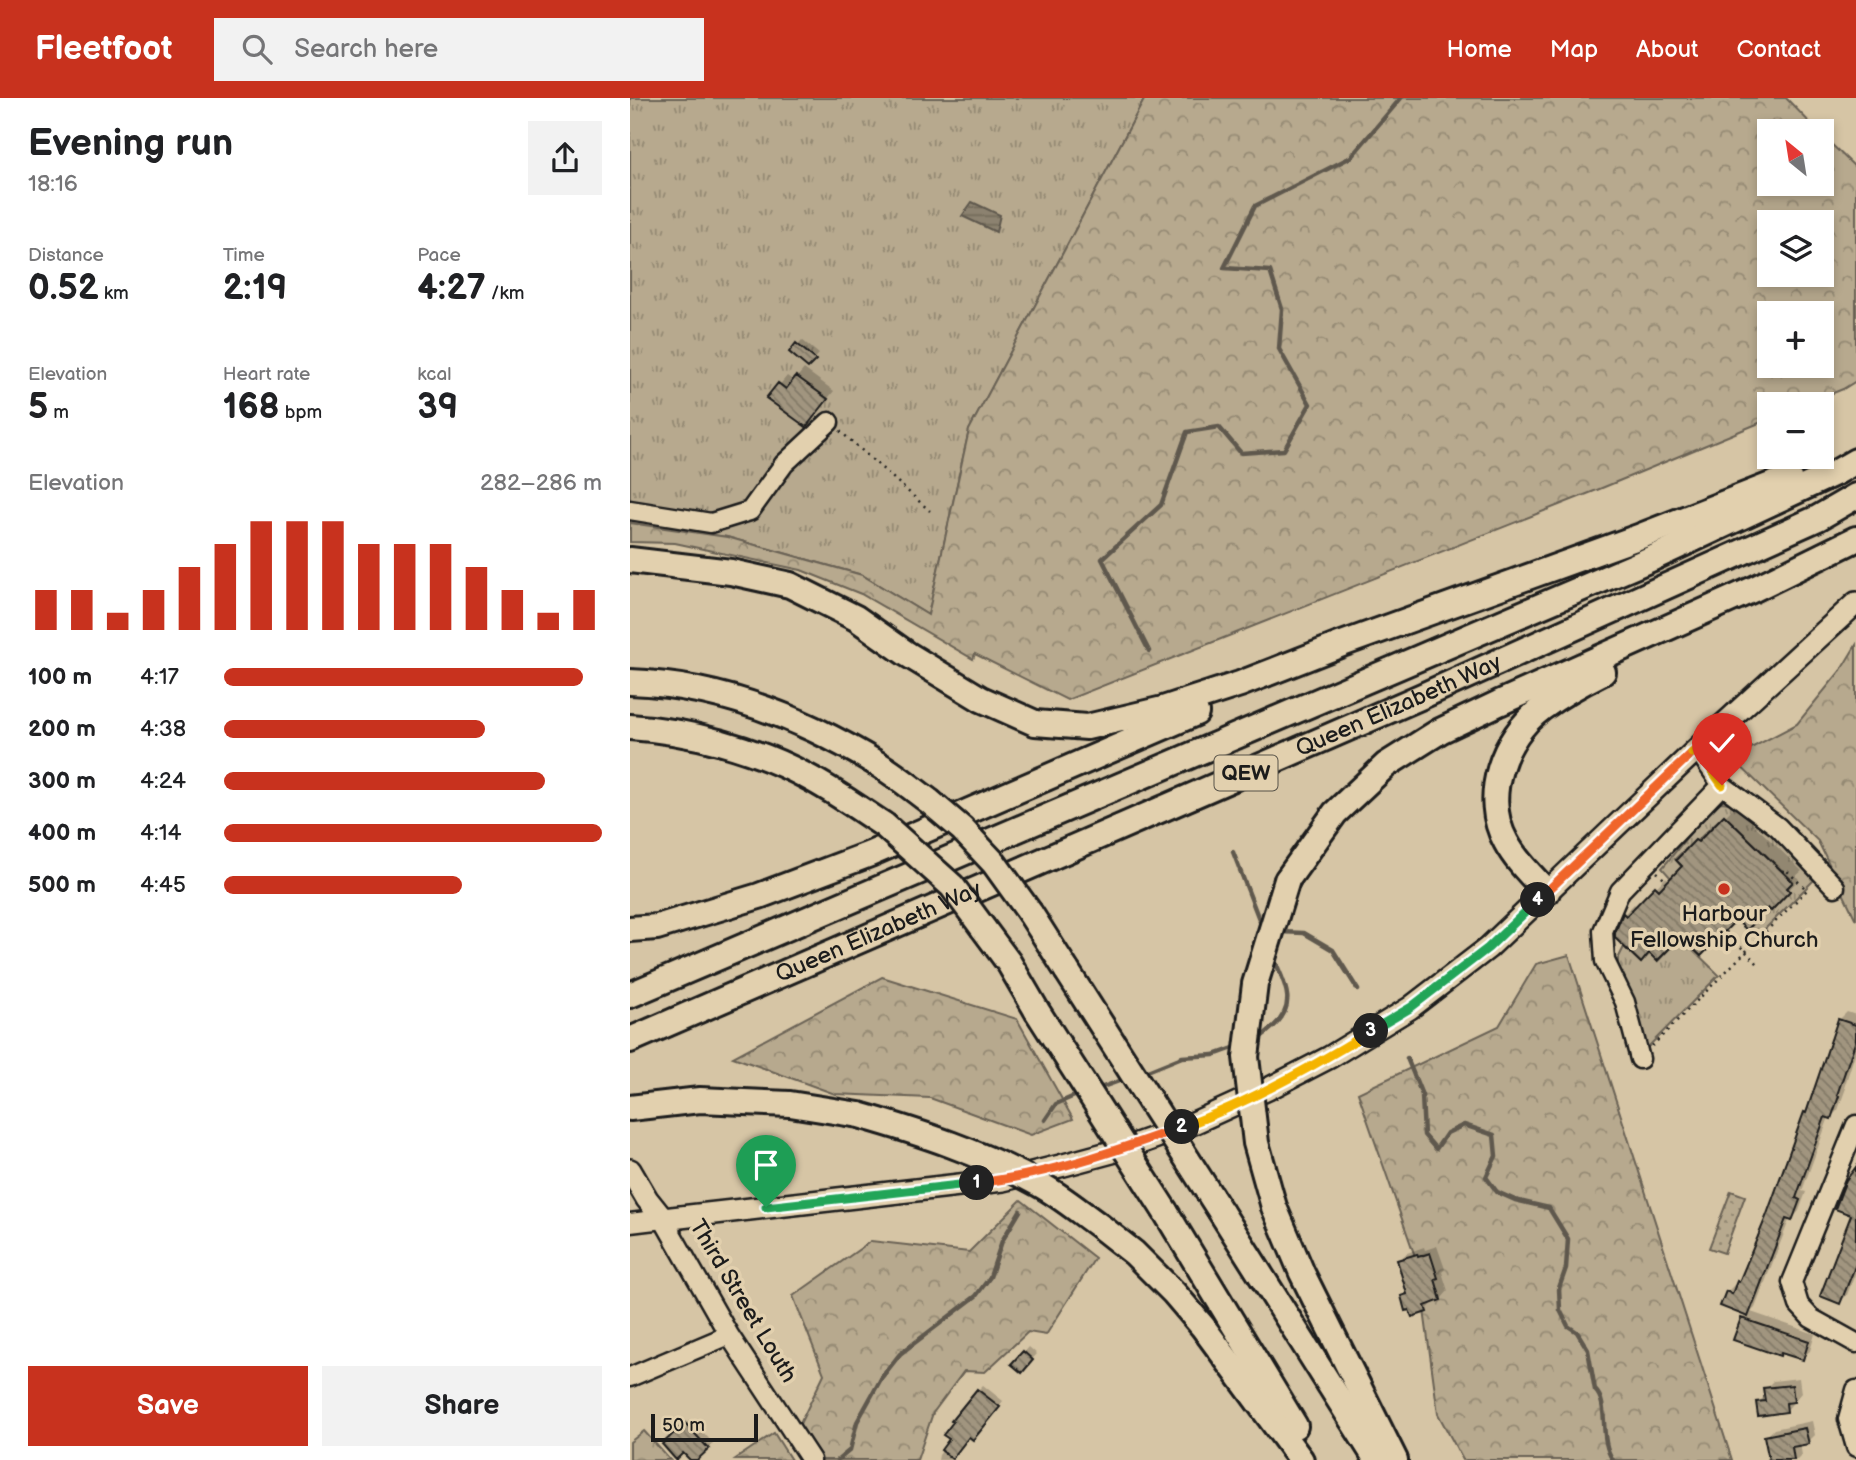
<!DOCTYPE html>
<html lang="en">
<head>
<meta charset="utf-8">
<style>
  :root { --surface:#fff; --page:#f2f2f2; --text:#202124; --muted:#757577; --accent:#c8321e }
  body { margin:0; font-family:"Balsamiq Sans",sans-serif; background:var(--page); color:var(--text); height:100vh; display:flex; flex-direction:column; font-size:26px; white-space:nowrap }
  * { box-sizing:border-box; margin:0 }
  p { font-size:23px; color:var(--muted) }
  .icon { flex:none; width:38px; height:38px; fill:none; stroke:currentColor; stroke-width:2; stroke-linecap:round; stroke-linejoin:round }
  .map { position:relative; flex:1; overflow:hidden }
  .details { display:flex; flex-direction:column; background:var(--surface); width:630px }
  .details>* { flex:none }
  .needle { width:46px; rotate:330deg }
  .tools { position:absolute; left:1127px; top:21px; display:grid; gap:14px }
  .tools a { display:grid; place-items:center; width:77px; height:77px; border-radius:0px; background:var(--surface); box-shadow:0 4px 10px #0003; font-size:35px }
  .scale { position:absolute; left:21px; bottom:18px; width:107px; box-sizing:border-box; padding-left:7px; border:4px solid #1c1c1c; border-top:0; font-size:19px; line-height:24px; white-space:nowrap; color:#1c1c1c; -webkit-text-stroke:5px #e2d0ae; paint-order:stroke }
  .pin { position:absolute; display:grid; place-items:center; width:60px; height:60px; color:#fff; margin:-72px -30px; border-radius:50% 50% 50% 0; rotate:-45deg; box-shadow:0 0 7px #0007 }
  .pin .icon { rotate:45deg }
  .km { position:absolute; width:35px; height:35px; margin:-18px; border-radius:50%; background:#222; color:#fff; font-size:19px; line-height:35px; text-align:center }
  .round { display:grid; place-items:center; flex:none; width:74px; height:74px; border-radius:0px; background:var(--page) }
  .headline { display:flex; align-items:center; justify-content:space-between; height:119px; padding:0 28px }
  h1 { font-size:38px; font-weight:700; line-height:52px }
  .stats { display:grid; grid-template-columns:repeat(3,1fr); gap:10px; height:119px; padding:7px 28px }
  .stats div { display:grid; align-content:center }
  .stats b { font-size:35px; font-weight:700 }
  .stats small { font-size:19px; font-weight:400 }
  .stats p { font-size:19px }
  .chart { height:196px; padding:14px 28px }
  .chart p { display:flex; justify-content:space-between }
  .chart svg { width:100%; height:126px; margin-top:7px; stroke:var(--accent); stroke-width:6 }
  .button { display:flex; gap:14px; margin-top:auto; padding:14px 28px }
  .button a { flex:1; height:80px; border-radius:0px; background:var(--accent); color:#fff; font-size:28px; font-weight:700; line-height:80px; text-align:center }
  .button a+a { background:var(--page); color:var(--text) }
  ul { padding:0 28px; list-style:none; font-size:23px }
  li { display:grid; grid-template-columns:112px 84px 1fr; align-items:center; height:52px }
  li i { height:18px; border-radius:9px; background:var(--accent) }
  header { display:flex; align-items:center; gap:42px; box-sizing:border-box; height:98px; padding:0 35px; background:var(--accent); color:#fff }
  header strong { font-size:33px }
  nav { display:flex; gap:38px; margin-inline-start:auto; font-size:24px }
  .search { width:490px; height:63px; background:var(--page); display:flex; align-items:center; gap:18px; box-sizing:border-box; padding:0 24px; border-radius:0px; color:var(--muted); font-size:26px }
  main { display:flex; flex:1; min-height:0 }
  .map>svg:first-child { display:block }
</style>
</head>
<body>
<header>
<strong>Fleetfoot</strong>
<div class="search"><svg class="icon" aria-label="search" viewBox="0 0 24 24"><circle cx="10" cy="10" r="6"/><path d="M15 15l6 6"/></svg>Search here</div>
<nav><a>Home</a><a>Map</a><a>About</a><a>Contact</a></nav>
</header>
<main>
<section class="details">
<div class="headline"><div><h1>Evening run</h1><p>18:16</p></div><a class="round"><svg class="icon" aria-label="share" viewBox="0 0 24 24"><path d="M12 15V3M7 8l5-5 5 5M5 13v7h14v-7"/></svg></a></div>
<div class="stats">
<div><p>Distance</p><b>0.52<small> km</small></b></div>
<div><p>Time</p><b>2:19</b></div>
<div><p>Pace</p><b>4:27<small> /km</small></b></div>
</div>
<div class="stats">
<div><p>Elevation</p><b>5<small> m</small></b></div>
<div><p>Heart rate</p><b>168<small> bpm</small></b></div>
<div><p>kcal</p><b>39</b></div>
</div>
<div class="chart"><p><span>Elevation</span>282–286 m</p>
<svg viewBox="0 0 160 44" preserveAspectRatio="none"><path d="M5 44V30M15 44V30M25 44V38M35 44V30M45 44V22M55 44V14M65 44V6M75 44V6M85 44V6M95 44V14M105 44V14M115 44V14M125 44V22M135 44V30M145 44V38M155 44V30"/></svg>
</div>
<ul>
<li><b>100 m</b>4:17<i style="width:95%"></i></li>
<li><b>200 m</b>4:38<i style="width:69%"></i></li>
<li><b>300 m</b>4:24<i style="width:85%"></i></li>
<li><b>400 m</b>4:14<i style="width:100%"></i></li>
<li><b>500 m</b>4:45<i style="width:63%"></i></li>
</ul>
<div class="button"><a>Save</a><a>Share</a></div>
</section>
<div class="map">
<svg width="1226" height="1362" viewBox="0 0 1226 1362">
  <defs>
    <pattern id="grass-tufts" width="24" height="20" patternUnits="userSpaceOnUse" patternTransform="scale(1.75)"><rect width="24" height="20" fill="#b7a98e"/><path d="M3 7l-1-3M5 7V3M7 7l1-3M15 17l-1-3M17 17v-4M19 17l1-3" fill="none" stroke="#948973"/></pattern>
    <pattern id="forest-crowns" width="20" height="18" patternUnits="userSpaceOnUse" patternTransform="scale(1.75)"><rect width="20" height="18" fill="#b7a98e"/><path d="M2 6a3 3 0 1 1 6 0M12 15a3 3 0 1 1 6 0" fill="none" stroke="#948973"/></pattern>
    <pattern id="garden-dots" width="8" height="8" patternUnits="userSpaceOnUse" patternTransform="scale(1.75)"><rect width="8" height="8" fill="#b7a98e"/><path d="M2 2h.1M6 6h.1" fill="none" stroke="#948973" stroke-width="1.8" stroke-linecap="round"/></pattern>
    <pattern id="water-rules" width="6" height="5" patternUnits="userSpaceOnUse" patternTransform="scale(1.75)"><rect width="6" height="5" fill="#8c826f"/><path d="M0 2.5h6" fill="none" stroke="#726a5a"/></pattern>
    <pattern id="building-back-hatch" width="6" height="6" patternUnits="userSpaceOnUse" patternTransform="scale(1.75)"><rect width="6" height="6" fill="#a1957f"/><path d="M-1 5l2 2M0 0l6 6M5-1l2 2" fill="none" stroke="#827967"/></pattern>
  </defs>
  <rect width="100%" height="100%" fill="#d6c5a5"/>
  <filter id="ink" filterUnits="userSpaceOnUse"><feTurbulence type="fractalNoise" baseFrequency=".0143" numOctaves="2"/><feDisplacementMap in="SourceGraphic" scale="14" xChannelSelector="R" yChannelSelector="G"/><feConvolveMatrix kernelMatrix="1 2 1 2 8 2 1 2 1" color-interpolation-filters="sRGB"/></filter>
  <g filter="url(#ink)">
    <path fill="url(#grass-tufts)" stroke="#6a6255" stroke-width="2" d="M0 0H515L339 332 298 517 232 477 97 439 0 425Z
      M1091 704C1119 704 1167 759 1186 780L1127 839 1118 831 1138 810 1141 813 1160 793 1157 790 1163 783 1094 717 1067 743 1065 742 1045 761 1052 769 1041 780 1032 770C1052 748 1066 722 1091 704Z
      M1050 839 1089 877 1013 954 1008 915 988 867V861L994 849 1011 865 1020 855 1028 863Z"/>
    <path fill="url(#forest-crowns)" stroke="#6a6255" stroke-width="2" fill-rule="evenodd" d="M515 0H1156L1188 33H1139V86H1192V37L1226 70V283L1213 291 1176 306H1139V321L967 392 437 602 345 556 343 561 231 496 171 472 45 445 0 444V425L97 439 232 477 298 517 339 332ZM1192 124V177H1139V124ZM1139 215H1192V268H1139Z
      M1226 547V822L1188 743 1102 660 1167 626 1211 572Z
      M939 857 1102 1362H833L808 1316 788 1167 728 995 869 928 906 866Z
      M252 879 387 921 443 1021 401 1037 300 1000 205 996 103 959Z
      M391 1102 465 1160 416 1237 398 1234 355 1274 334 1273 303 1315 287 1362H187L167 1332 194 1276 163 1198 241 1143 339 1154Z
      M14 1333 40 1362H0V1344Z
      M144 1335 161 1362H104Z"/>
    <path fill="url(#garden-dots)" stroke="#6a6255" stroke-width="2" d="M1101 1093 1115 1098 1094 1155 1079 1150Z"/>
    <path fill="url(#water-rules)" stroke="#5f594e" stroke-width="2" d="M342 104 370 117 366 134 332 118Z"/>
    <path fill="#0003" d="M172 242 189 256 178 268 161 254Z
      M174 271 204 293 176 327 139 300 157 278 164 283Z
      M1105 708 1172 773 1166 778 1169 781 1141 811 1138 808 1051 837 1020 853 986 835 994 816 1004 806 1007 809 1036 779 1040 783 1055 768 1048 762 1077 733 1079 735Z
      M1217 914 1226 917V953L1214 990H1216L1208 1012 1201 1019H1199L1172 1093 1176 1094 1169 1113 1162 1121 1160 1120 1125 1210 1121 1214 1185 1236 1180 1253 1172 1260 1112 1221 1116 1217 1097 1194 1105 1186 1107 1187 1112 1181 1137 1120 1175 1015 1179 1012 1209 922Z
      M1226 1071V1166L1225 1170 1226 1174 1217 1197 1210 1204 1224 1116 1218 1083Z
      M807 1148 815 1171 812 1174 818 1193 811 1201 803 1203V1205L796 1213 773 1198 778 1193 769 1162 777 1155 794 1149 795 1152Z
      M399 1249 407 1256 391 1273 384 1266Z
      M1169 1280 1171 1295 1157 1312 1128 1305 1136 1297 1135 1291 1143 1283Z
      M353 1287 373 1303 347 1335 339 1337 321 1362H308L309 1357 321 1341 348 1292Z
      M61 1321 83 1345 65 1362H63L53 1352 34 1347Z
      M1182 1323 1185 1337 1178 1344 1170 1346 1172 1357 1167 1362H1141L1136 1339 1144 1331Z"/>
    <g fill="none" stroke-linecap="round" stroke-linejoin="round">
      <path stroke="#5f594e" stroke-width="4.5" d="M519 553 472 461 531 407 557 334 589 329 611 355 654 352 680 306 649 251 652 211 640 173 594 170 625 108 721 59 771 0
        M603 754 632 829
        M650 834 674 835 703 852 728 892
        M627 941C634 938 638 933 644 928 669 905 653 883 643 858
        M777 960 792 997 794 1037 806 1051 817 1035 834 1027 864 1037 866 1058 856 1079 867 1094 885 1102 919 1110 938 1141 936 1170 929 1190 930 1212 938 1228 947 1234 958 1252 965 1292C980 1306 968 1341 983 1362
        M510 976 552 959 584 957 609 948
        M467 991 495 981
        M415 1022 426 1006 449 996
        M208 1362 220 1352 227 1324 252 1279 270 1256 346 1198 360 1179 372 1143 390 1113"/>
    </g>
    <path fill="url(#building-back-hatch)" stroke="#1c1c1c" stroke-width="2" d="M166 245 186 262 178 270 159 254Z
      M166 278 198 301 176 329 136 300 148 285 156 291Z
      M1094 717 1163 784 1157 790 1160 793 1141 813 1138 810 1117 832 1106 822 1071 858 1051 839 1027 863 1019 855 1011 865 985 840V835L993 815 996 818 1025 788 1029 792 1052 768 1046 762 1065 742 1068 744Z
      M1208 921 1226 927V942L1207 997 1209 998 1201 1021 1195 1019 1166 1100 1170 1102 1162 1123 1156 1121 1118 1219 1090 1208 1096 1193 1102 1196 1107 1183 1109 1184 1136 1119 1174 1014 1176 1015Z
      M1226 1069V1166L1210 1206 1190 1198 1221 1117 1205 1111 1216 1082Z
      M800 1155 808 1180 805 1181 811 1202 795 1208 797 1214 782 1219 779 1212 775 1213 771 1198 777 1196 767 1162 787 1156 788 1159Z
      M1111 1220 1179 1243 1173 1262 1151 1255 1150 1258 1103 1242Z
      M393 1253 403 1262 392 1275 381 1266Z
      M1162 1287 1164 1304 1156 1305 1157 1314 1128 1318 1126 1304 1135 1303 1133 1290Z
      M347 1291 370 1309 343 1342 339 1339 322 1361 311 1352 319 1341 313 1337 323 1324 321 1323Z
      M55 1325 79 1351 67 1362H60L53 1355 46 1362 32 1346Z
      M1175 1330 1179 1346 1162 1349 1164 1362H1139L1134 1338Z"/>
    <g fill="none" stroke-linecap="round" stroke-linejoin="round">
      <defs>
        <path id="minor" d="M0 412 81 425 120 413 154 366 199 324
          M1067 651 1092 687 1148 729 1205 789
          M1010 961 995 904 975 863 973 833 990 793 1092 687
          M1226 1027 1162 1184 1169 1207 1181 1220 1226 1245
          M0 1125 33 1121 99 1237 181 1362
          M0 1279 99 1237
          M1226 1292 1218 1321 1226 1349"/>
        <path id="major" d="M0 1072 17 1101 33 1121 373 1082 430 1068 493 1051 557 1028 638 991 700 959 780 910 858 850 1067 651 1226 505"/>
        <g id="highway">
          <path d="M0 462 101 474 160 487 226 520 277 556 351 601 405 625 457 629 533 611 610 586 712 546 1011 438 1159 380"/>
          <path d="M0 584C91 587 175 621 251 668 267 678 283 691 299 703"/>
          <path d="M0 629C59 633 124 650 176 678 203 692 228 710 254 727"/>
          <path d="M657 782 705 715 756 667 810 633 869 605 1124 491 1226 441"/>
          <path d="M917 794C903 779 886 763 876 744 851 699 873 639 912 610 931 596 953 584 973 574"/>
          <path d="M400 815 437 873"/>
          <path d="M353 830 379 865 407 913"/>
          <path d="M0 831 27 829 129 798 240 756 566 615"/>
          <path d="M0 897 1023 460 1205 375 1226 363"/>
          <path id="s1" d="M0 942 790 599 1188 420 1226 398"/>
          <path d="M0 1010 70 1002 160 1006 229 1017"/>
          <path d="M644 1109 672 1175 765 1362"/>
          <path d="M535 1113 665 1328"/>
          <path d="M591 1114 747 1362"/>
          <path d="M471 1129 504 1155 544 1195 573 1229 671 1362"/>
        </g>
      </defs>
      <use href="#minor" stroke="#1c1c1c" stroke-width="23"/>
      <use href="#major" stroke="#1c1c1c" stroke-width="26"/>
      <use href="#highway" stroke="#1c1c1c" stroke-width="30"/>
      <path stroke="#1c1c1c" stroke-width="2.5" stroke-dasharray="2 5" stroke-linecap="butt" d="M210 333 300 413
        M1027 774 1036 783
        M1096 834 1128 866
        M1022 948 1177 792 1155 771 1153 773"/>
      <use href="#minor" stroke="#e2d0ae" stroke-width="18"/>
      <use href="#major" stroke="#e2d0ae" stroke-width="21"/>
      <use href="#highway" stroke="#e2d0ae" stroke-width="24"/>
      <defs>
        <path id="highway-bridge" d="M299 703 332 731 364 765 400 815
          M254 727 322 788 353 830
          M437 873 591 1114
          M407 913 535 1113
          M229 1017C292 1035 352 1055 409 1086 431 1098 451 1115 471 1129
          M644 1109 626 1045 616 959 625 886 657 782"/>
      </defs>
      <use href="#highway-bridge" stroke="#1c1c1c" stroke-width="30" stroke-linecap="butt"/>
      <use href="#highway-bridge" stroke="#e2d0ae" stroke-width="24"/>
    </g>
  </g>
  <g fill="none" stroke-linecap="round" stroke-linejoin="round" filter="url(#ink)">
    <defs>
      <path id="split-1" d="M136 1109 347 1085"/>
      <path id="split-2" d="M347 1085C417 1077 486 1053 552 1029"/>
      <path id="split-3" d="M552 1029C618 1005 681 970 741 933"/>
      <path id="split-4" d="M741 933 780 910 858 850 908 802"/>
      <path id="split-5" d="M908 802 1062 655"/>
      <path id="split-6" d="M1062 655 1067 651 1092 687"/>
    </defs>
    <use href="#split-1" stroke="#fff" stroke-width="14"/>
    <use href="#split-2" stroke="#fff" stroke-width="14"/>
    <use href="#split-3" stroke="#fff" stroke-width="14"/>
    <use href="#split-4" stroke="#fff" stroke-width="14"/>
    <use href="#split-5" stroke="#fff" stroke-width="14"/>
    <use href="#split-6" stroke="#fff" stroke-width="14"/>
    <use href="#split-1" stroke="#22a559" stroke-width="9"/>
    <use href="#split-2" stroke="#f0652b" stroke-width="9"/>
    <use href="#split-3" stroke="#f5b400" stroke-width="9"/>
    <use href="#split-4" stroke="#22a559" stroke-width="9"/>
    <use href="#split-5" stroke="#f0652b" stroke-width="9"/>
    <use href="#split-6" stroke="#f5b400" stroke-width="9"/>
  </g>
  <circle fill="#c8321e" stroke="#e2d0ae" stroke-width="2.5" cx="1094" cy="791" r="7"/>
  <g text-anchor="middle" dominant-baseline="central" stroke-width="7" stroke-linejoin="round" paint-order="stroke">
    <rect fill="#e2d0ae" stroke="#575248" stroke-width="2" x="584.5" y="657.5" width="63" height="35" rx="5"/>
    <g font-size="21" font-weight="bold" fill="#1c1c1c">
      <text x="616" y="675">QEW</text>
    </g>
    <g font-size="23" fill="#1c1c1c" stroke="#e2d0ae">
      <text stroke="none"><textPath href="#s1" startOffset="838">Queen Elizabeth Way</textPath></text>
      <text stroke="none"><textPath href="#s1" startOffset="271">Queen Elizabeth Way</textPath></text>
      <text transform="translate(113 1203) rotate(59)">Third Street Louth</text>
    </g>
    <g font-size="23" fill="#1c1c1c" stroke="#e2d0ae">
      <text x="1094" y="816">Harbour<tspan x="1094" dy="26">Fellowship Church</tspan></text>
    </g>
  </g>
</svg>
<div class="tools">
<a><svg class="needle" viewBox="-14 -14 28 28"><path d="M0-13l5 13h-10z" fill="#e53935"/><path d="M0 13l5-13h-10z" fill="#757577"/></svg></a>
<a><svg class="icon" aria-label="layers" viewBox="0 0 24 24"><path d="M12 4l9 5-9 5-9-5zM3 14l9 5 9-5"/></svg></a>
<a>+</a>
<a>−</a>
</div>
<div class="scale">50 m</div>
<div class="pin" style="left:136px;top:1109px;background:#1e9e55"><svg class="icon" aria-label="arrive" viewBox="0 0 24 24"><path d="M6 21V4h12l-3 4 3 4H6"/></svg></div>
<div class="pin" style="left:1092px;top:687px;background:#d93025"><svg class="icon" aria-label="check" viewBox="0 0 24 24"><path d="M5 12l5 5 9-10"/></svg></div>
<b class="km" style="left:347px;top:1085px">1</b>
<b class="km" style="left:552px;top:1029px">2</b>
<b class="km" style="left:741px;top:933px">3</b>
<b class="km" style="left:908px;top:802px">4</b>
</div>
</main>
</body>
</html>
